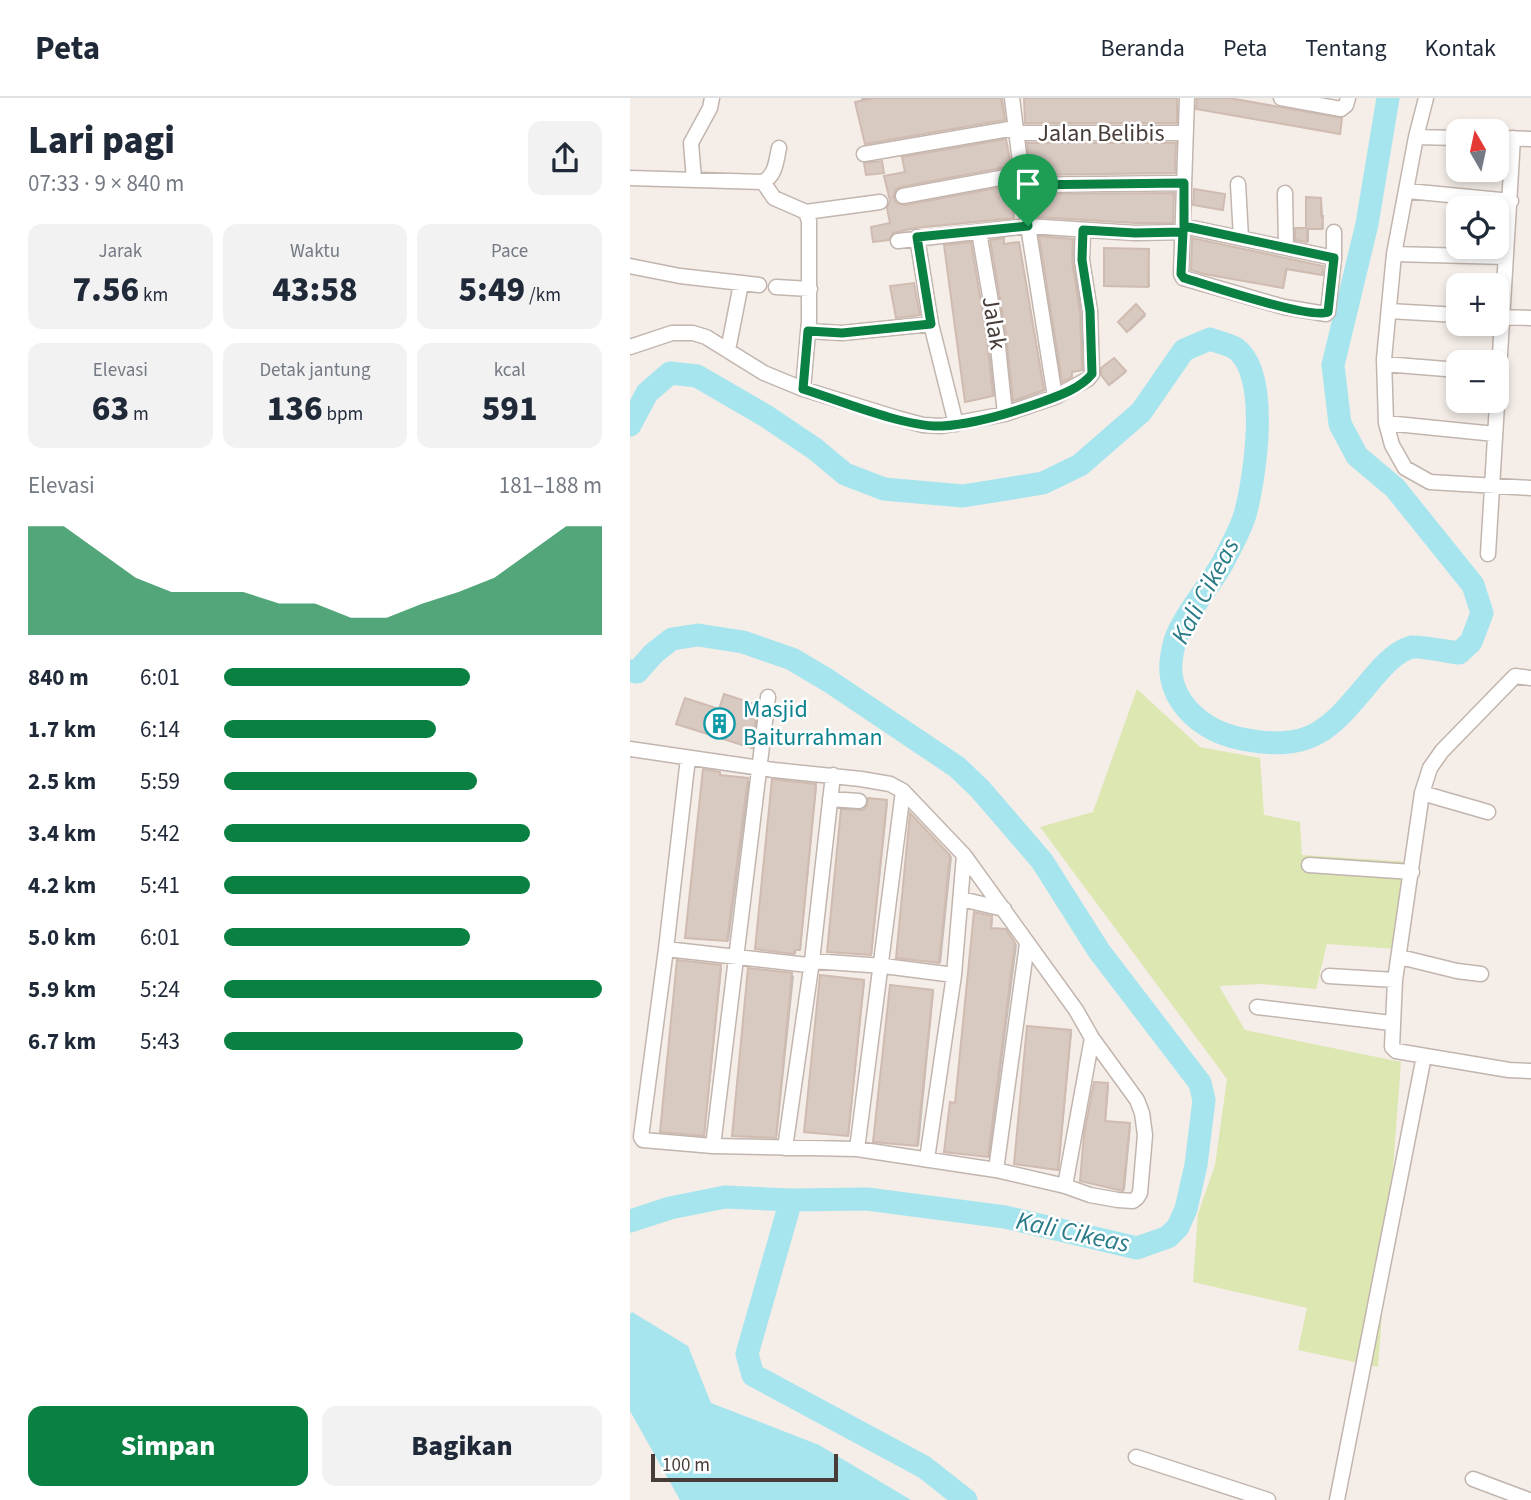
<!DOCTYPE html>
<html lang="id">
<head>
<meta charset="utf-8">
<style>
  :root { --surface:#fff; --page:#f2f2f3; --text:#1f2937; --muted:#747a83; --line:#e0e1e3; --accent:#0b8043 }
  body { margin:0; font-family:"Source Sans 3",sans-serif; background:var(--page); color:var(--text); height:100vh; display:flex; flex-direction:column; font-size:26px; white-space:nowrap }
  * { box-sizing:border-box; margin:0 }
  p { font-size:23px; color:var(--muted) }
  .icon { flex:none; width:38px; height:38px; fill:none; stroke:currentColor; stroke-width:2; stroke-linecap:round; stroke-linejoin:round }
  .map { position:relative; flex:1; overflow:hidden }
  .sheet { display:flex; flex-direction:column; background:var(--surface); width:630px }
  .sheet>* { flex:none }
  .needle { width:46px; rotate:351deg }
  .controls { position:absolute; left:816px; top:21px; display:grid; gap:14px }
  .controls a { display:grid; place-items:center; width:63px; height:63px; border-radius:14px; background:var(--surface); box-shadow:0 4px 10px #0003; font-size:35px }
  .scale { position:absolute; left:21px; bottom:18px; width:187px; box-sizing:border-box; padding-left:7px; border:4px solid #473c37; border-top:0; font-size:19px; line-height:24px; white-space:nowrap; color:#473c37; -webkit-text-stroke:5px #fff; paint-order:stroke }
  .pin { position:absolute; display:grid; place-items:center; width:60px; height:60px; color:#fff; margin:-72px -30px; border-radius:50% 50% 50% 0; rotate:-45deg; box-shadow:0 0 7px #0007 }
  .pin .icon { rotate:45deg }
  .round { display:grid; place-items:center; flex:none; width:74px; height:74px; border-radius:14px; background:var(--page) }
  .summary { display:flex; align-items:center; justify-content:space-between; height:119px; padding:0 28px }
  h1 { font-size:38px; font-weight:800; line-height:52px }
  .figures { display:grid; grid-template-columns:repeat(3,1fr); gap:10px; height:119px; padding:7px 28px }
  .figures div { display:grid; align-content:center; border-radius:14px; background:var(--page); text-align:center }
  .figures b { font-size:35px; font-weight:800 }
  .figures small { font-size:19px; font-weight:400 }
  .figures p { font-size:19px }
  .chart { height:196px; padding:14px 28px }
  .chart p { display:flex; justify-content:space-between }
  .chart svg { width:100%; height:126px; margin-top:7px; fill:var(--accent); opacity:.7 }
  .primary-button { display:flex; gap:14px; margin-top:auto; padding:14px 28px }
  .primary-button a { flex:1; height:80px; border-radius:14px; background:var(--accent); color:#fff; font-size:28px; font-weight:800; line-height:80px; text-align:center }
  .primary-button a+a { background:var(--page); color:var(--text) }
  ul { padding:0 28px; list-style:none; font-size:23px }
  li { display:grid; grid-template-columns:112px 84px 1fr; align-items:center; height:52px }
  li i { height:18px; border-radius:9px; background:var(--accent) }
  header { display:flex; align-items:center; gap:42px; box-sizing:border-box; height:98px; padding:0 35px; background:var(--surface); border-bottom:2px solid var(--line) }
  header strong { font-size:33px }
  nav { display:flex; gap:38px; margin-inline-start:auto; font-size:24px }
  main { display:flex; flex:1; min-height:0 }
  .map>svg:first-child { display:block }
</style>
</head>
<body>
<header>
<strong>Peta</strong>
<nav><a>Beranda</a><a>Peta</a><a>Tentang</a><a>Kontak</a></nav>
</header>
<main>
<section class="sheet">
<div class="summary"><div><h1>Lari pagi</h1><p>07:33 · 9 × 840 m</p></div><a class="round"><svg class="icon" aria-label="share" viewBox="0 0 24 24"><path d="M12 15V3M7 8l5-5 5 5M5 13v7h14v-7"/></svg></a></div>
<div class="figures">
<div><p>Jarak</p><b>7.56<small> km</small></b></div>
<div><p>Waktu</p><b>43:58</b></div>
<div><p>Pace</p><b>5:49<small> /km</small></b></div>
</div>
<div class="figures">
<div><p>Elevasi</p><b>63<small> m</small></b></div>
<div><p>Detak jantung</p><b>136<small> bpm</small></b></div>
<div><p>kcal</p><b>591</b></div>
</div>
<div class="chart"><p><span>Elevasi</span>181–188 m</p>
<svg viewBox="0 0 160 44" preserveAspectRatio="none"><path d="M0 44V6L10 6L20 15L30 24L40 29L50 29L60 29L70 33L80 33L90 38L100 38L110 33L120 29L130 24L140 15L150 6L160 6V44z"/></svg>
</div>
<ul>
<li><b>840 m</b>6:01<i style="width:65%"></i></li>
<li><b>1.7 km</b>6:14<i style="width:56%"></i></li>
<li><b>2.5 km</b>5:59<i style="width:67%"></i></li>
<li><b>3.4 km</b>5:42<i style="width:81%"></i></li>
<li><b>4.2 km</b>5:41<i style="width:81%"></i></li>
<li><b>5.0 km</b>6:01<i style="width:65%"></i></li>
<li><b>5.9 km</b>5:24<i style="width:100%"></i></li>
<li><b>6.7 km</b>5:43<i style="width:79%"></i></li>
</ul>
<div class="primary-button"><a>Simpan</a><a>Bagikan</a></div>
</section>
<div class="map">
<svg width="901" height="1402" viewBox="0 0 901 1402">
  <rect width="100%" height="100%" fill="#f4ede8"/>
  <path fill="#dde7b2" d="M507 591 570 649 630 660 634 717 670 724 672 757 782 764 767 851 697 846 686 891 631 886 589 888 615 932 771 964 748 1269 668 1252 677 1210 563 1184 568 1116 585 1067 597 981 410 729 463 714Z"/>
  <path fill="#a6e5ee" d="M2 1214 58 1248 81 1305 189 1347 281 1402H50L0 1313V1216Z"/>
  <path fill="#0003" d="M231 0H373L376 22 238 46Z
    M394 0H548V25H398Z
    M376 43 382 69 274 89 268 92 265 101 268 107 275 109 383 89 386 105 383 104 385 120 288 130 265 135 261 142 245 143 262 127 261 104 256 79 277 75Z
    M545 46 546 76H403Z
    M544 96V125H508L410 119Z
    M678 101 692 102 694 131H679V144L669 142 667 132H678Z
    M373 142 376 148 390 147 415 293 387 303Z
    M443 142 452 216 454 273 443 274V279L435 284Z
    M341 146 359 242 365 298 338 304 337 303Z
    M519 153 520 189 477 188Z
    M693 169 694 177 658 170 654 190 564 172Z
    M284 186 291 218 269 220 267 219Z
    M508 210 516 218 500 233 498 232Z
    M486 263 496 275 482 286 480 285Z
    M127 609 136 614 131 654 57 630 48 625 91 613Z
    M90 676 91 679 120 683 99 843 59 840Z
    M185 688 187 689 171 852H166V856L129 851Z
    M256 704 258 705 242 857 200 854 198 853 233 714Z
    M282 717 322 759 311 865 269 860Z
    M361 820 363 821 362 831 377 834 387 847 360 1059 316 1054Z
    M90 869 92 870 75 1037 33 1034Z
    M162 877 164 878 147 1040 105 1038 104 1037Z
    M233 883 235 884 219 1038 178 1034Z
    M303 893 304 894 289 1048 247 1044Z
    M440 934 442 935 429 1072 388 1066Z
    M478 987 479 988 476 1025 501 1028 495 1092 453 1083Z"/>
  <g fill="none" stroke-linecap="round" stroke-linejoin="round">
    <path stroke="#a6e5ee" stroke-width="23" d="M0 327 17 295 40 275 67 278 136 318 185 351 215 376 254 391 333 398 413 385 450 367 511 314 554 252 580 241C588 244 598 246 605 250 641 275 625 377 616 413 612 430 600 450 592 466 580 487 551 522 545 543 539 565 538 583 551 603 566 625 587 636 612 641 688 656 703 626 748 574 756 565 769 552 782 549 790 548 819 554 829 555L841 544 852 515 843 487 765 390 727 358 710 326 703 267 737 126 758 0
      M0 573 7 574 24 555 42 541 68 537 113 544 162 561 199 583 327 669 350 691 412 763 469 853 570 985 574 1002 566 1067 556 1111 548 1129 538 1139 507 1150 375 1119 237 1101 161 1102 95 1099 40 1110 0 1123
      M161 1102 117 1256 123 1277 294 1369 336 1402"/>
  </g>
  <path fill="#d8c9c1" stroke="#d0bbb1" stroke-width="2" d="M245 0H371L375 22 235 46 225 4Z
    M394 0H547V25H395Z
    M567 0H599L712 20 710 36 566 11Z
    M376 41 381 68 271 89 266 91 263 99 266 105 275 107 383 87 385 105H382L384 120 285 130 263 135 259 142 243 144 241 129 260 125 257 110 260 103 254 78 275 74 272 59Z
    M397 45H546L545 75 401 77Z
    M252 63 254 75 236 77 234 65Z
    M564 91 595 96 593 112 563 107Z
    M544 95 543 125H505L407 119 404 96Z
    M676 99 691 100V118H693L692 131H677V144L665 142V130H676Z
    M409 138 443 141 442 163 450 214 452 272 442 274V279L432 284Z
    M374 140V146L389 144 414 292 383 303 376 237 360 142Z
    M562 140 693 168 692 177 656 171 653 190 574 176 561 172Z
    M341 144 357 240 363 298 335 304 314 147Z
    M474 150 519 151 518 189 474 188Z
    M284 185 290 217 266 220 260 188Z
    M506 206 515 216 497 234 488 224Z
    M484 260 496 273 479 287 471 277V270Z
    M94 596 127 607 122 650 46 626 55 600 89 611Z
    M73 671 90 674V677L118 680 97 843 55 840Z
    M142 681 186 686 170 852H165L164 856 125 851Z
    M238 700 257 702 241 857 197 854 211 711 233 712 237 708Z
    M280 715 320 757 309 865 266 860Z
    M344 814 362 818 361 830 376 831 385 845 358 1059 314 1054 320 1004 325 1005Z
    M47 862 91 867 74 1038 30 1034Z
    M118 870 162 875 146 1040 102 1038Z
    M190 877 234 882 218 1038 174 1034Z
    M260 887 303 892 287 1048 243 1044Z
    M397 928 441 932 428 1072 384 1066Z
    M464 984 478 985 475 1023 500 1025 493 1093 450 1083 454 1036Z"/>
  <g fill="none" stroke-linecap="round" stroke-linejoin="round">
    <defs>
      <path id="minor" d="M382 0 398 128 425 299
        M557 0 551 176 553 180 654 209 696 216 698 214 704 160V134
        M651 0 711 11 716 7 718 0
        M796 0 786 39 828 40
        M386 35H556
        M786 39 764 156 754 261 756 325 762 347 775 370 800 384 901 390
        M866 40 901 41
        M234 56 385 30
        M0 80 133 84 144 100 176 114 179 123V223L173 291
        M64 81 61 45 80 10 82 0
        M133 84C146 77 146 63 149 50
        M608 86 611 140
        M393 87 554 85
        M778 93 881 103
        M655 95 656 149
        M273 98 392 76
        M176 114 250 104
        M553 128 704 160
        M349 134 367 239 375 316
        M287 139 301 226 326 326
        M268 143 398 128 505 135 553 134
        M764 156 876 159
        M0 168 50 178 129 187
        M146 189 180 191
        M759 213 828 217
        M866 219 901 220
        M178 233 212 235 301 226
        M0 249 42 235H63L76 239 134 275 173 291 267 320 293 327 312 328 375 316 425 299 458 281 462 276 460 213 452 162 453 132
        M98 252 111 186
        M754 266 828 272
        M756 325 865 336
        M858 456 883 40
        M901 580 885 578 812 653 800 670 792 695 765 882 762 949 766 953 879 972 901 973
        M0 651 144 672 231 681 260 686 273 693 334 757 446 912 462 940 507 1002 512 1015 515 1037 510 1095 507 1100 503 1103 488 1102 460 1097 435 1088 366 1072 227 1051 83 1048 13 1042 11 1039 36 851 58 660
        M792 695 858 714
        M200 701 229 703
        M679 767 782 774
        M331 801 374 811
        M36 851 178 867 182 863 254 868 324 877
        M770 859 827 873 851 876
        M699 878 765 882
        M627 909 761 925
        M83 1048 138 599
        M155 1050 182 863 203 677
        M227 1051 273 693
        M297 1061 324 877 334 757
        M366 1072 397 846
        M435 1088 462 940
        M506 1359 638 1402
        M843 1381 899 1402
        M707 1402 794 958"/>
    </defs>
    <use href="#minor" stroke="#c2b5ae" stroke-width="17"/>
    <use href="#minor" stroke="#fff" stroke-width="14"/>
  </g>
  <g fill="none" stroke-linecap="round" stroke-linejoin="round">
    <defs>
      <path id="route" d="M554 85V128L704 160 698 214C681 222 578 187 554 180L551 176 553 134 505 135 453 132 452 162 460 213 462 276C449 292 425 299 406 306 377 316 343 326 312 328 277 330 208 302 173 291L178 233 212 235 301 226 287 139 398 128 393 87Z"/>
    </defs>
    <use href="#route" stroke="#fff" stroke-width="14"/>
    <use href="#route" stroke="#0b8043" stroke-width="9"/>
  </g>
  <defs>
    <symbol id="building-ring" viewBox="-11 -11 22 22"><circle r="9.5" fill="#fff" stroke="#0f9aa8" stroke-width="1.5"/><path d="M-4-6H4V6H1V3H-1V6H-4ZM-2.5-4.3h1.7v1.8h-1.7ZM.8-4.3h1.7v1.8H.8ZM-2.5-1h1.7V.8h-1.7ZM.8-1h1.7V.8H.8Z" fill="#0f9aa8"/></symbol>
  </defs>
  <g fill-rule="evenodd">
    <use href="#building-ring" x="72" y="608" width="35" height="35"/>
  </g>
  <g text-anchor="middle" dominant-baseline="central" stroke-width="5" stroke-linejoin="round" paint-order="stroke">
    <g font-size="24" fill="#473c37" stroke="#fff">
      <text x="471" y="35">Jalan Belibis</text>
      <text transform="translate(364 225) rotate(81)">Jalak</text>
    </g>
    <g font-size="24" fill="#0d838f" stroke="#fff" text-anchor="start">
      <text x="113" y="611">Masjid<tspan x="113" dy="28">Baiturrahman</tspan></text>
    </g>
    <g font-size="26" font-style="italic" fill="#2a7b88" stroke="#fff">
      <text transform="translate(575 493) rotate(-62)">Kali Cikeas</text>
      <text transform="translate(443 1134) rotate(12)">Kali Cikeas</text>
    </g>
  </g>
</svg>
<div class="controls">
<a><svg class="needle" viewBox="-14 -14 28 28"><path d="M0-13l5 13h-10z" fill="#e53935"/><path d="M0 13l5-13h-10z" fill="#747a83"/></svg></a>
<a><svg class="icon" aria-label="locate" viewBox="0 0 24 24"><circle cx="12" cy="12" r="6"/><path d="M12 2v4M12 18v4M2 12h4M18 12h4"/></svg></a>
<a>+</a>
<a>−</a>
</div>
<div class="scale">100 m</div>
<div class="pin" style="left:398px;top:128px;background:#1e9e55"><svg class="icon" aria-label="arrive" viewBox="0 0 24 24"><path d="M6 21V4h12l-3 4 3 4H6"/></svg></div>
</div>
</main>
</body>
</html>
